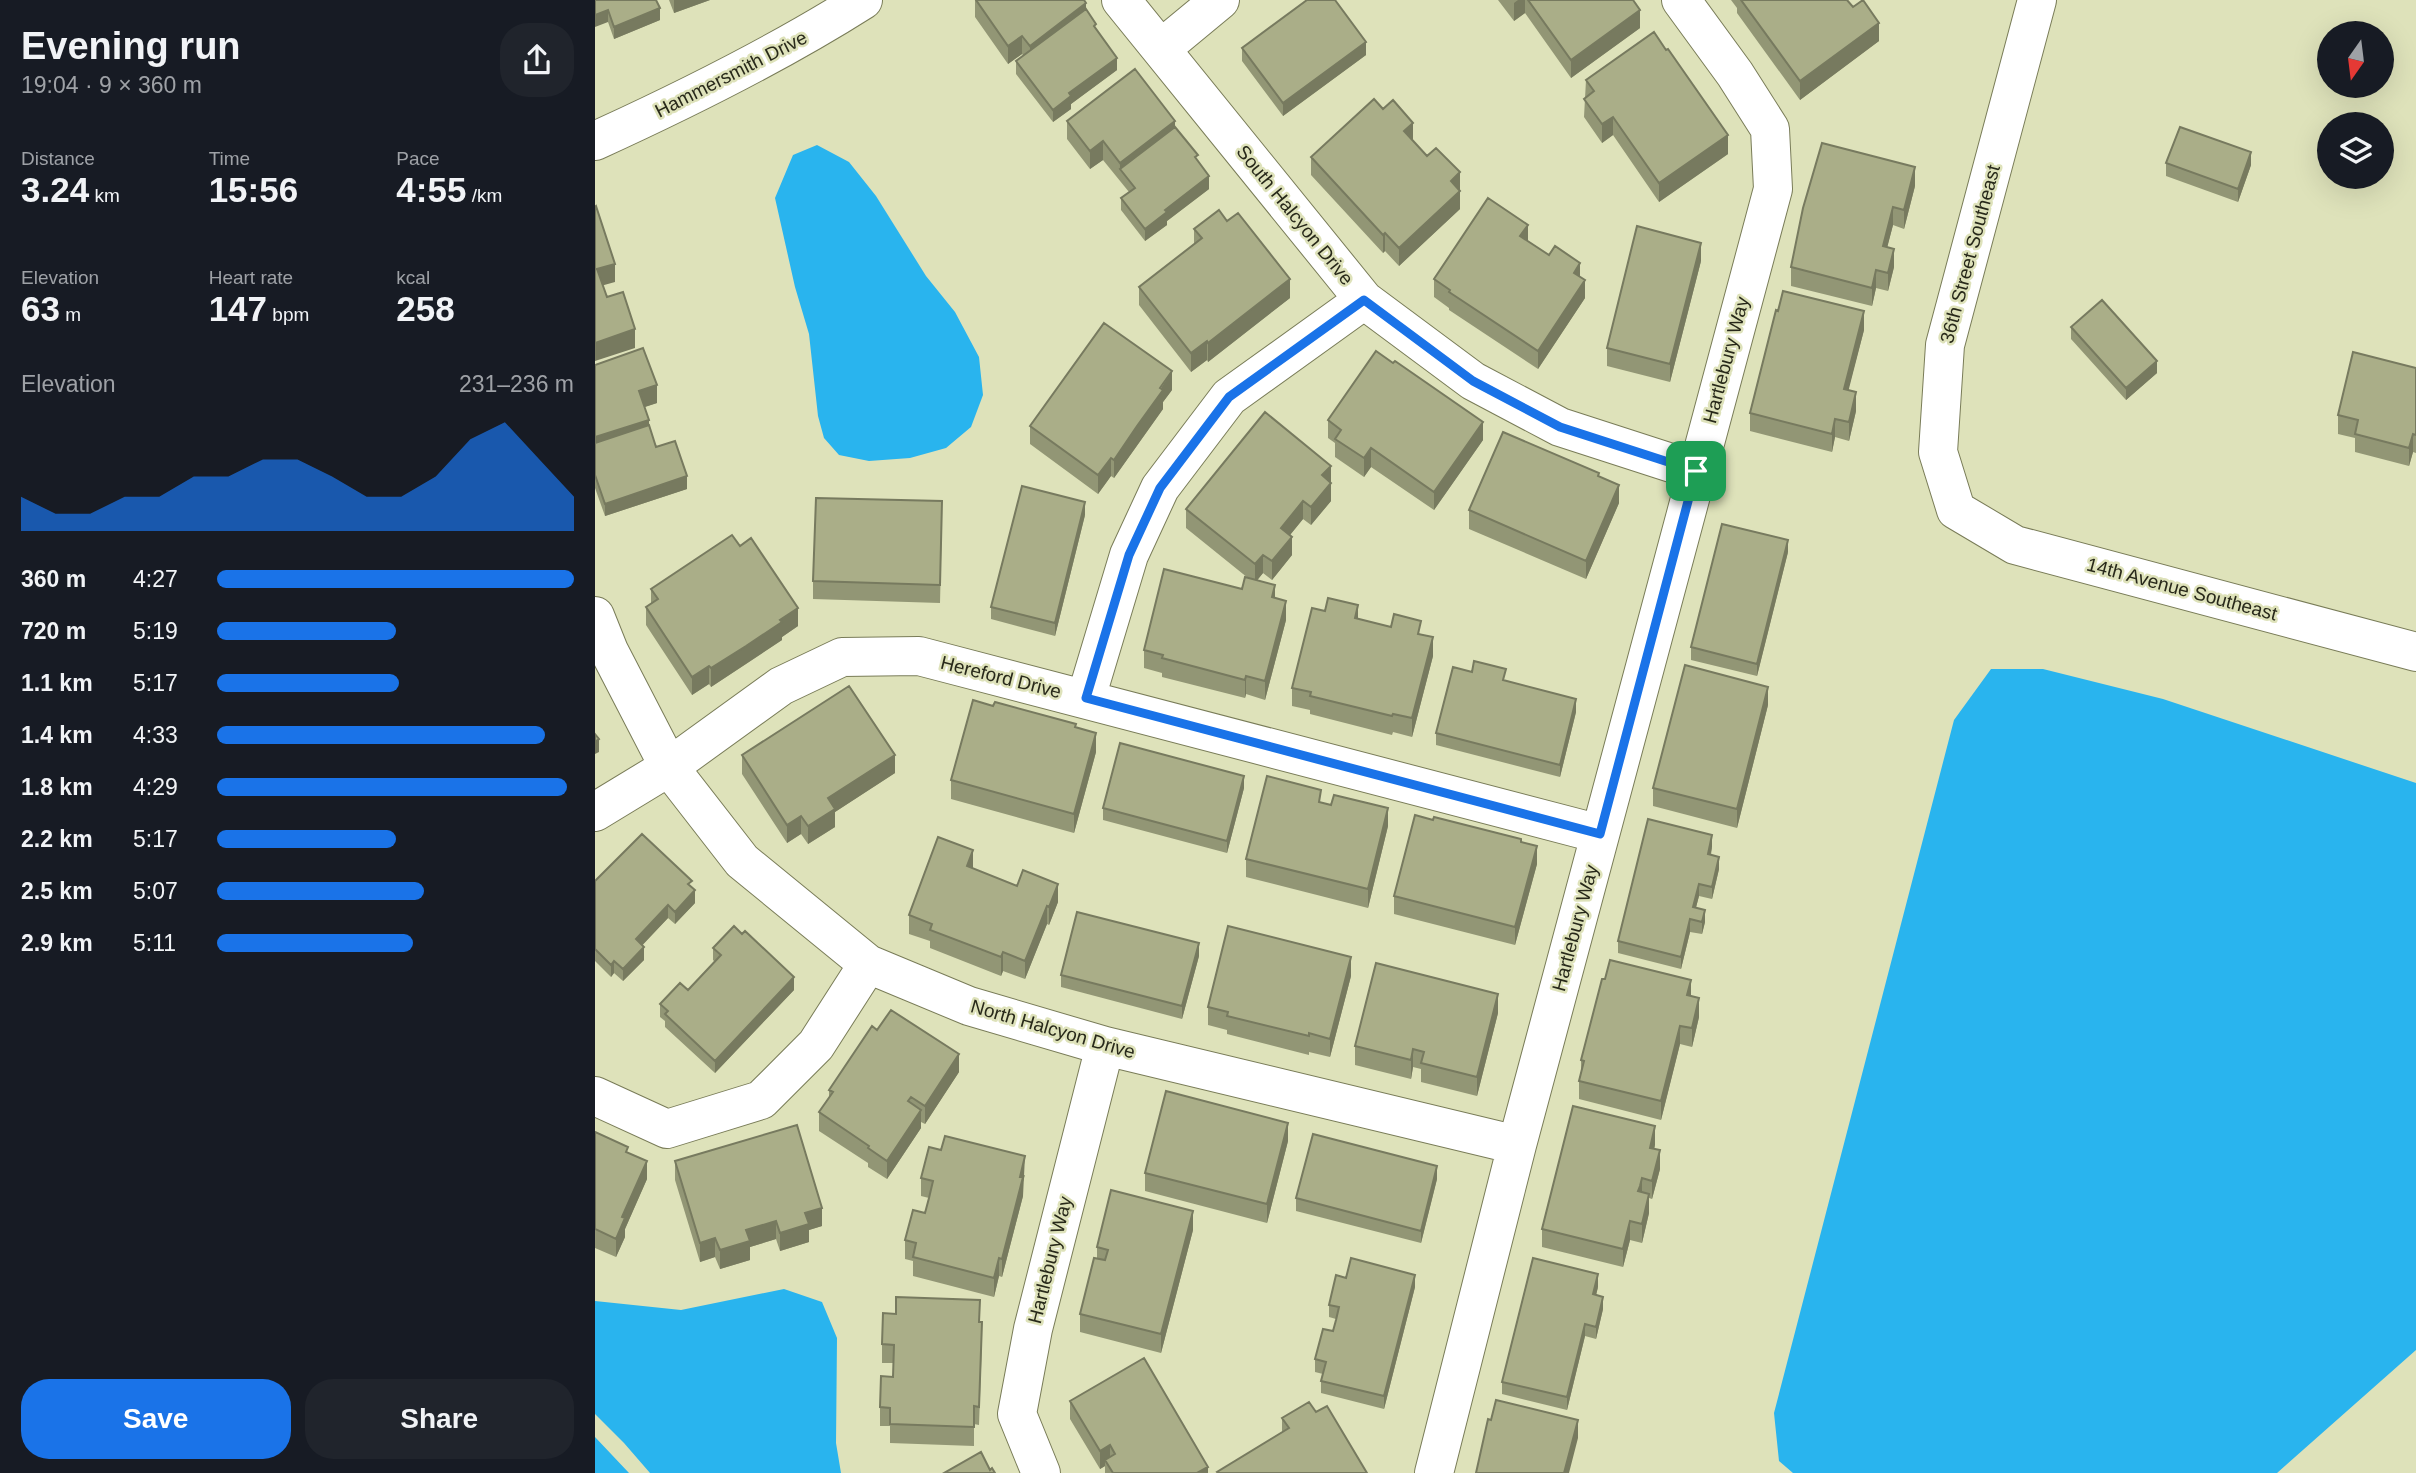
<!DOCTYPE html>
<html lang="en">
<head>
<meta charset="utf-8">
<style>
  :root { --surface:#171b24; --page:#20242c; --text:#f1f3f6; --muted:#9ea1a6; --accent:#1a73e8 }
  body { margin:0; font-family:Arial,sans-serif; background:var(--page); color:var(--text); height:100vh; display:flex; flex-direction:column; font-size:26px; white-space:nowrap }
  * { box-sizing:border-box; margin:0 }
  p { font-size:23px; color:var(--muted) }
  .icon { flex:none; width:38px; height:38px; fill:none; stroke:currentColor; stroke-width:2; stroke-linecap:round; stroke-linejoin:round }
  .map { position:relative; flex:1; overflow:hidden }
  .details { display:flex; flex-direction:column; background:var(--surface); width:595px }
  .details>* { flex:none }
  .needle { width:46px; rotate:194deg }
  .buttons { position:absolute; left:1722px; top:21px; display:grid; gap:14px }
  .buttons a { display:grid; place-items:center; width:77px; height:77px; border-radius:50%; background:var(--surface); box-shadow:0 7px 28px #0002; font-size:35px }
  .pin { position:absolute; display:grid; place-items:center; width:60px; height:60px; color:#fff; margin:-30px; border-radius:14px; box-shadow:0 4px 10px #0006 }
  .round { display:grid; place-items:center; flex:none; width:74px; height:74px; border-radius:28px; background:var(--page) }
  .overview { display:flex; align-items:center; justify-content:space-between; height:119px; padding:0 21px }
  h1 { font-size:38px; font-weight:700; line-height:52px }
  .stats { display:grid; grid-template-columns:repeat(3,1fr); gap:10px; height:119px; padding:7px 21px }
  .stats div { display:grid; align-content:center }
  .stats b { font-size:35px; font-weight:700 }
  .stats small { font-size:19px; font-weight:400 }
  .stats p { font-size:19px }
  .chart { height:196px; padding:14px 21px }
  .chart p { display:flex; justify-content:space-between }
  .chart svg { width:100%; height:126px; margin-top:7px; fill:var(--accent); opacity:.7 }
  .action { display:flex; gap:14px; margin-top:auto; padding:14px 21px }
  .action a { flex:1; height:80px; border-radius:28px; background:var(--accent); color:#fff; font-size:28px; font-weight:700; line-height:80px; text-align:center }
  .action a+a { background:var(--page); color:var(--text) }
  ul { padding:0 21px; list-style:none; font-size:23px }
  li { display:grid; grid-template-columns:112px 84px 1fr; align-items:center; height:52px }
  li i { height:18px; border-radius:9px; background:var(--accent) }
  main { display:flex; flex:1; min-height:0 }
  .map>svg:first-child { display:block }
</style>
</head>
<body>
<main>
<section class="details">
<div class="overview"><div><h1>Evening run</h1><p>19:04 · 9 × 360 m</p></div><a class="round"><svg class="icon" aria-label="share" viewBox="0 0 24 24"><path d="M12 15V3M7 8l5-5 5 5M5 13v7h14v-7"/></svg></a></div>
<div class="stats">
<div><p>Distance</p><b>3.24<small> km</small></b></div>
<div><p>Time</p><b>15:56</b></div>
<div><p>Pace</p><b>4:55<small> /km</small></b></div>
</div>
<div class="stats">
<div><p>Elevation</p><b>63<small> m</small></b></div>
<div><p>Heart rate</p><b>147<small> bpm</small></b></div>
<div><p>kcal</p><b>258</b></div>
</div>
<div class="chart"><p><span>Elevation</span>231–236 m</p>
<svg viewBox="0 0 160 44" preserveAspectRatio="none"><path d="M0 44V32L10 38L20 38L30 32L40 32L50 25L60 25L70 19L80 19L90 25L100 32L110 32L120 25L130 12L140 6L150 19L160 32V44z"/></svg>
</div>
<ul>
<li><b>360 m</b>4:27<i style="width:100%"></i></li>
<li><b>720 m</b>5:19<i style="width:50%"></i></li>
<li><b>1.1 km</b>5:17<i style="width:51%"></i></li>
<li><b>1.4 km</b>4:33<i style="width:92%"></i></li>
<li><b>1.8 km</b>4:29<i style="width:98%"></i></li>
<li><b>2.2 km</b>5:17<i style="width:50%"></i></li>
<li><b>2.5 km</b>5:07<i style="width:58%"></i></li>
<li><b>2.9 km</b>5:11<i style="width:55%"></i></li>
</ul>
<div class="action"><a>Save</a><a>Share</a></div>
</section>
<div class="map">
<svg width="1821" height="1473" viewBox="0 0 1821 1473">
  <rect width="100%" height="100%" fill="#dee2ba"/>
  <path fill="#29b4ee" d="M222 145 254 162 281 196 331 276 360 312 384 357 388 395 376 427 351 448 315 458 274 461 244 455 229 438 223 416 214 334 200 287 180 198 198 155Z
    M1396 669H1448L1568 699 1821 783V1350L1682 1473H1198L1184 1461 1179 1413 1359 720Z
    M189 1289 227 1302 242 1338 241 1443 246 1473H55L29 1443 0 1414V1301L86 1310Z
    M0 1437 34 1473H0Z"/>
  <g fill="none" stroke-linecap="round" stroke-linejoin="round">
    <defs>
      <path id="minor" d="M526 0 769 300 878 381 965 427 1101 471
        M1442 0 1350 345 1343 452 1361 510 1420 545 1821 652
        M567 48 625 0
        M0 141C92 99 183 54 268 0
        M0 616 14 651 74 767 147 861 273 964 374 1006 510 1046 922 1145
        M491 698 534 555 565 488 634 397 769 300
        M0 812 74 767 186 686 247 657 324 656 1005 834
        M0 1096 72 1129 166 1100 221 1045 273 964
        M446 1473 422 1414 438 1329 510 1046
        M839 1473 922 1145 1178 189 1175 129 1140 74 1086 0"/>
    </defs>
    <use href="#minor" stroke="#797c58" stroke-width="40"/>
    <use href="#minor" stroke="#fff" stroke-width="38"/>
  </g>
  <path fill="#929675" d="M0 0 65 20 19 39 13 22Z
    M74 0H115L79 13Z
    M380 0H489L491 9 522 70 476 104V109L458 122 421 74V61L429 56 427 54 413 64 380 17Z
    M903 0H1038L1045 28 976 78 930 13 919 21Z
    M1136 0H1252L1284 41 1205 100 1142 13V8Z
    M647 48 771 55 688 116 647 61Z
    M991 80 1133 154 1064 202 1018 135 1007 143 989 117Z
    M472 121 580 127 603 162 614 189 572 221V225L550 241 526 210V198L534 192 508 160 495 169 472 139Z
    M818 141 832 156 865 172V209L804 266 790 251 788 253 716 175V157Z
    M1571 163 1656 165 1643 202 1571 176Z
    M1320 186 1309 229 1298 225 1292 247 1299 267 1293 291 1281 288 1277 306 1196 286V267Z
    M599 229 695 298 613 362 612 360 596 372 544 305V287L599 244Z
    M933 241 985 277 990 298 943 369 854 310V308L839 297V279Z
    M1106 261 1075 382 1012 366V348Z
    M1183 311 1269 330 1253 390 1261 411 1254 441 1240 437 1237 452 1155 431V413Z
    M1476 327 1562 373 1531 400 1476 339Z
    M0 365 62 403 49 407 54 425 61 447 92 489 10 516 0 488Z
    M1821 368V453L1818 452 1814 466 1760 452V438L1743 434V415Z
    M577 390 568 402V409L519 478 516 476 503 494 435 444V426Z
    M733 420 888 440 839 510 776 467 769 477 740 457V443L733 438Z
    M736 466V501L716 525 708 519 695 535 697 555 677 580 668 573 662 580 680 598 691 620 670 700 651 694 650 698 567 677V673L549 668V650L647 589 653 578 591 528V509Z
    M1004 476 1024 503 991 579 874 529V510Z
    M490 515 460 636 396 619V607Z
    M347 520 345 603 218 599V581Z
    M1193 552 1162 676 1096 660V647Z
    M56 589 203 626 187 637V640L151 664 116 687 114 684 97 695 51 625V607L56 603Z
    M763 619 826 634 838 656 817 737 798 732 797 735 715 714V710L697 706V688Z
    M877 672 911 681 981 712 965 777 841 745V733Z
    M1173 705 1142 828 1058 806V788Z
    M398 706 481 728 501 752 479 833 356 799V780Z
    M147 755 300 773 240 812V827L213 844 206 834 192 843 147 774Z
    M649 788 632 853 508 820V808Z
    M726 802 736 805 793 826 773 908 651 877V859Z
    M926 842 942 864 920 945 799 914V896Z
    M1117 847 1116 855 1124 869 1117 899 1104 896 1101 907 1110 922 1107 934 1095 932 1086 969 1023 953V941Z
    M378 869 463 902 454 925 452 924 430 979 408 971 406 976 335 948V941L314 934V915Z
    M0 881 97 887 100 903 80 924 73 918 47 945 49 960 28 981 19 973 16 977 0 961Z
    M118 948 199 990 120 1073 70 1027V1021L65 1017V1004L93 990 120 962 118 960Z
    M604 956 587 1019 466 987V975Z
    M756 976 735 1057 714 1052V1055L632 1034V1030L613 1025V1007Z
    M1096 996 1104 1017 1097 1047 1085 1044 1066 1120 984 1099V1081L986 1072V1060Z
    M903 1013 882 1096 826 1082V1069L818 1067 816 1079 760 1065V1046Z
    M364 1072 330 1124 326 1122V1128L292 1179 273 1167V1163L224 1131V1112L234 1098V1090Z
    M0 1132 33 1153 52 1179 30 1229V1237L21 1257 0 1248Z
    M693 1141 672 1223 550 1191V1173Z
    M1060 1145 1059 1149 1065 1169 1057 1199 1054 1198V1213L1047 1243 1035 1240 1028 1267 947 1247V1229Z
    M80 1161 227 1226 214 1230V1242L185 1251 181 1239 155 1247V1260L125 1269 120 1257 105 1262 80 1180Z
    M430 1175 428 1182V1196L407 1277 404 1276 399 1297 318 1276V1261L310 1259V1240L330 1213 334 1198 326 1196V1178Z
    M842 1179 826 1243 701 1211V1198Z
    M598 1230 566 1353 485 1332V1314L502 1258V1247Z
    M751 1278 820 1287 789 1409 726 1393V1381L728 1374 720 1372V1359L738 1331 741 1319 734 1317V1305Z
    M1003 1287 1001 1295 1008 1309 1001 1339 990 1336 972 1410 907 1394V1382Z
    M384 1322 387 1341 384 1425 379 1424V1446L295 1443V1426H285V1407L298 1377 299 1363H287V1344Z
    M475 1401 613 1473H510V1466L505 1469 475 1419Z
    M721 1412 772 1473H622V1472L687 1432V1418Z"/>
  <path fill="#777a5f" d="M79 0H115L79 13Z
    M923 0H930V13L919 21V3Z
    M491 3V22L435 64V46Z
    M65 8V20L19 39V27Z
    M13 10V22L0 27V15Z
    M1045 10V28L976 78V60Z
    M1284 23V41L1205 100V81Z
    M427 36V54L413 64V46Z
    M771 42V55L688 116V103Z
    M522 58V70L476 104V109L458 122V110L474 93Z
    M1018 117V135L1007 143V124Z
    M580 121V140L525 169V182V163Z
    M818 123V141L809 131Z
    M1133 135V154L1064 202V183Z
    M508 141V160L495 169V151Z
    M1656 152V165L1643 202V189Z
    M1320 167V186L1309 229V210Z
    M865 172V209L804 266V248L856 181Z
    M614 176V189L572 221V225L550 241V229L570 210Z
    M1298 207V225L1288 264V246Z
    M933 225V243L925 236Z
    M790 233V251L788 253V235Z
    M1106 243V261L1075 382V364Z
    M1299 249V267L1293 291V273Z
    M985 263V282L979 273Z
    M20 264V282L2 287V269Z
    M1281 270V288L1277 306V288Z
    M695 279V298L613 362V343Z
    M990 280V298L943 369V351Z
    M1269 311V330L1249 408V389Z
    M40 329V348L0 361V343Z
    M612 341V360L596 372V353Z
    M1562 361V373L1531 400V388Z
    M577 371V390L568 402V409L519 478V460Z
    M62 385V403L44 409V391Z
    M1261 392V411L1254 441V422Z
    M1240 419V437L1237 452V434Z
    M54 420V438L0 456V437Z
    M888 422V440L839 510V492Z
    M1818 434V452L1814 466V448Z
    M776 448V467L769 477V458Z
    M516 458V476L503 494V475Z
    M736 466V501L716 525V507L727 475Z
    M92 476V489L10 516V504Z
    M1024 485V503L991 579V561Z
    M708 501V519L686 546V528Z
    M490 502V515L460 636V623Z
    M697 537V555L677 580V561Z
    M1193 540V552L1162 676V664Z
    M668 555V573L660 583V564Z
    M680 585V603L677 597Z
    M691 601V620L670 700V681Z
    M763 605V623L760 618Z
    M203 608V626L187 637V640L116 687V668Z
    M838 637V656L817 737V718Z
    M114 666V684L97 695V677Z
    M651 676V694L650 698V680Z
    M1173 687V705L1142 828V809Z
    M981 699V712L965 777V765Z
    M501 733V752L479 833V814Z
    M4 739V752L0 754V742Z
    M300 755V773L240 812V827L213 844V826L233 798Z
    M649 776V788L632 853V841Z
    M793 808V826L773 908V889Z
    M206 816V834L192 843V825Z
    M1117 835V847L1113 866V854Z
    M942 846V864L920 945V927Z
    M378 850V869L372 866Z
    M1124 857V869L1117 899V887Z
    M463 884V902L454 925V907Z
    M1104 884V896L1098 919V907Z
    M100 890V903L80 924V912Z
    M73 905V918L41 952V939Z
    M452 906V924L430 979V961Z
    M1110 910V922L1107 934V922Z
    M1095 919V932L1086 969V957Z
    M604 943V956L587 1019V1006Z
    M49 947V960L28 981V969Z
    M408 952V971L406 976V957Z
    M756 957V976L735 1057V1039Z
    M19 961V973L16 977V965Z
    M199 977V990L120 1073V1061Z
    M1096 980V999L1092 995Z
    M903 994V1013L882 1096V1077Z
    M1104 998V1017L1097 1047V1028Z
    M1085 1026V1044L1066 1120V1101Z
    M818 1049V1067L816 1079V1060Z
    M364 1054V1072L330 1124V1106Z
    M326 1110V1128L292 1179V1161Z
    M693 1123V1141L672 1223V1204Z
    M1060 1126V1145L1055 1166V1148Z
    M1065 1150V1169L1057 1199V1181Z
    M430 1156 428 1196 407 1277V1259Z
    M52 1161V1179L30 1229V1237L21 1257V1239L27 1217Z
    M842 1166V1179L826 1243V1231Z
    M1047 1178V1196L1043 1191Z
    M1054 1194V1213L1047 1243V1224Z
    M227 1208V1226L214 1230V1242L185 1251V1233L210 1213Z
    M598 1211V1230L566 1353V1334Z
    M181 1221V1239L155 1247V1260L125 1269V1250L151 1230Z
    M1035 1221V1240L1028 1267V1249Z
    M120 1238V1257L105 1262V1243Z
    M404 1258V1276L399 1297V1278Z
    M1003 1274V1287L998 1307V1294Z
    M820 1275V1287L789 1409V1396Z
    M1008 1297V1309L1001 1339V1327Z
    M990 1324V1336L972 1410V1397Z
    M983 1420V1438L974 1473H969Z
    M515 1445V1463L510 1460V1466L505 1469V1451Z
    M613 1467V1473H602Z"/>
  <path fill="#aaae88" stroke="#777a5f" stroke-width="2" d="M0 0H61L65 8 19 27 13 10 0 15Z
    M381 0H489L491 3 435 46 427 36 413 46Z
    M712 0H740L771 42 688 103 647 48Z
    M933 0H1038L1045 10 976 60Z
    M1146 0H1252L1258 7 1268 0 1284 23 1205 81Z
    M491 9 501 24 499 26 522 58 474 93 476 96 458 110 421 61Z
    M1059 32 1071 50 1073 49 1133 135 1064 183 1018 117 1007 124 989 99 999 91 991 80Z
    M540 69 580 121 525 163 508 141 495 151 472 121Z
    M779 99 788 109 798 100 818 123 809 131 821 144 832 156 841 148 865 172 856 181 865 191 804 248 790 233 788 235 716 157Z
    M580 127 603 155 600 157 614 176 570 210 572 212 550 229 526 198 540 188 525 169Z
    M1585 127 1656 152 1643 189 1571 163Z
    M1227 143 1320 167 1309 210 1298 207 1288 246 1299 249 1293 273 1281 270 1277 288 1196 267 1208 208Z
    M893 198 933 225 925 236 954 255 960 246 985 263 979 273 990 280 943 351 854 292 855 290 839 279Z
    M1 206 20 264 2 269 12 297 28 292 40 329 0 343V207Z
    M624 210 632 221 643 213 695 279 613 343 612 341 596 353 544 287 607 238 599 229Z
    M1042 226 1106 243 1075 364 1012 348Z
    M1188 291 1269 311 1249 389 1261 392 1254 422 1240 419 1237 434 1155 413 1181 310 1183 311Z
    M1507 300 1562 361 1531 388 1476 327Z
    M509 323 577 371 565 388 568 390 542 426 519 460 516 458 503 475 435 426Z
    M48 348 62 385 44 391 54 420 0 437V365Z
    M781 351 798 363 800 361 888 422 839 492 776 448 769 458 740 439 746 430 733 420Z
    M1758 352 1821 368V435L1818 434 1814 448 1760 434 1763 420 1743 415Z
    M670 412 736 466 727 475 736 483 716 507 708 501 686 528 697 537 677 561 668 555 660 564 591 509Z
    M54 425 61 447 80 441 92 476 10 504 0 475V443Z
    M908 432 1004 473 1003 476 1024 485 991 561 874 510Z
    M427 486 490 502 460 623 396 607Z
    M221 498 347 501 345 585 218 581Z
    M1127 524 1193 540 1162 664 1096 647Z
    M137 535 145 546 156 538 203 608 185 620 187 622 151 646 116 668 114 666 97 677 51 607 63 599 56 589Z
    M569 569 647 589 650 577 680 585 677 597 691 601 670 681 651 676 650 680 567 658 568 655 549 650Z
    M733 598 763 605 760 618 796 627 799 614 826 621 823 634 838 637 817 718 798 714 797 716 715 696 716 692 697 688 717 608 730 611Z
    M879 661 911 669 908 680 981 699 965 765 841 733 858 667 877 672Z
    M1090 665 1173 687 1142 809 1058 788Z
    M254 686 300 755 233 798 240 809 213 826 206 816 192 825 147 755Z
    M378 700 398 706 400 702 481 724 480 727 501 733 479 814 356 780Z
    M0 734 4 739 0 742Z
    M525 743 649 776 632 841 508 808Z
    M672 776 726 790 724 802 736 805 739 795 793 808 773 889 651 859Z
    M820 815 838 820 839 817 926 839V842L942 846 920 927 799 896Z
    M1053 819 1117 835 1113 854 1124 857 1117 887 1104 884 1098 907 1110 910 1107 922 1095 919 1086 957 1023 941Z
    M47 834 97 881 93 884 100 890 80 912 73 905 41 939 49 947 28 969 19 961 16 965 0 949V881Z
    M343 837 378 850 372 866 422 886 428 870 463 884 454 907 452 906 430 961 408 952 406 957 335 930 337 924 314 915Z
    M482 912 604 943 587 1006 466 975Z
    M139 926 147 934 150 931 199 977 120 1061 70 1014 73 1011 65 1004 85 983 93 990 126 955 118 948Z
    M633 926 756 957 735 1039 714 1033V1036L632 1016 633 1012 613 1007Z
    M1015 960 1096 980 1092 995 1104 998 1097 1028 1085 1026 1066 1101 984 1081 989 1061 986 1060 1007 979H1010Z
    M781 963 903 994 882 1077 826 1063 829 1052 818 1049 816 1060 760 1046Z
    M296 1010 364 1054 330 1106 316 1097 313 1101 326 1110 292 1161 273 1148 274 1146 224 1112 238 1092 234 1090 277 1026 282 1030Z
    M571 1091 693 1123 672 1204 550 1173Z
    M978 1106 1060 1126 1055 1148 1065 1150 1057 1181 1047 1178 1045 1186 1043 1191 1054 1194 1047 1224 1035 1221 1028 1249 947 1229Z
    M202 1125 227 1208 210 1213 214 1224 185 1233 181 1221 151 1230 155 1241 125 1250 120 1238 105 1243 80 1161Z
    M0 1132 33 1147 31 1152 52 1161 27 1217 30 1218 21 1239 0 1229Z
    M718 1134 842 1166 826 1231 701 1198Z
    M350 1136 430 1156 425 1177H428L407 1259 404 1258 399 1278 318 1257 321 1243 310 1240 318 1210 330 1213 334 1198 338 1181 326 1178 334 1147 346 1150Z
    M516 1190 598 1211 566 1334 485 1314 499 1258 510 1260 513 1250 502 1247Z
    M756 1258 820 1275 789 1396 726 1381 731 1362 720 1359 728 1329 738 1331 741 1320 744 1307 734 1305 741 1275 751 1278Z
    M938 1258 1003 1274 998 1294 1008 1297 1001 1327 990 1324 972 1397 907 1382Z
    M301 1297 385 1300 384 1322H387L384 1407 379 1406V1427L295 1424V1408L285 1407 286 1376 298 1377 299 1345 287 1344 288 1313 301 1314Z
    M549 1358 613 1467 602 1473H518L510 1460 520 1454 515 1445 505 1451 475 1401Z
    M901 1400 983 1420 969 1473H881L893 1419 896 1420Z
    M714 1402 721 1412 732 1406 772 1473H623L622 1472 694 1428 687 1418Z
    M386 1452 395 1470 397 1468 400 1473H349Z"/>
  <g fill="none" stroke-linecap="round" stroke-linejoin="round">
    <defs>
      <path id="route" d="M769 300 878 381 965 427 1101 471 1005 834 491 698 534 555 565 488 634 397Z"/>
    </defs>
    <use href="#route" stroke="#fff" stroke-width="14"/>
    <use href="#route" stroke="#1a73e8" stroke-width="9"/>
  </g>
  <g text-anchor="middle" dominant-baseline="central" stroke-width="5" stroke-linejoin="round" paint-order="stroke">
    <g font-size="19" fill="#28291a" stroke="#dee2ba">
      <text transform="translate(136 74) rotate(-27)">Hammersmith Drive</text>
      <text transform="translate(700 215) rotate(51)">South Halcyon Drive</text>
      <text transform="translate(1375 254) rotate(-75)">36th Street Southeast</text>
      <text transform="translate(1131 360) rotate(-75)">Hartlebury Way</text>
      <text transform="translate(1587 589) rotate(15)">14th Avenue Southeast</text>
      <text transform="translate(406 677) rotate(14)">Hereford Drive</text>
      <text transform="translate(980 928) rotate(-75)">Hartlebury Way</text>
      <text transform="translate(458 1029) rotate(16)">North Halcyon Drive</text>
      <text transform="translate(455 1260) rotate(-76)">Hartlebury Way</text>
    </g>
  </g>
</svg>
<div class="buttons">
<a><svg class="needle" viewBox="-14 -14 28 28"><path d="M0-13l5 13h-10z" fill="#e53935"/><path d="M0 13l5-13h-10z" fill="#9ea1a6"/></svg></a>
<a><svg class="icon" aria-label="layers" viewBox="0 0 24 24"><path d="M12 4l9 5-9 5-9-5zM3 14l9 5 9-5"/></svg></a>
</div>
<div class="pin" style="left:1101px;top:471px;background:#1e9e55"><svg class="icon" aria-label="arrive" viewBox="0 0 24 24"><path d="M6 21V4h12l-3 4 3 4H6"/></svg></div>
</div>
</main>
</body>
</html>
